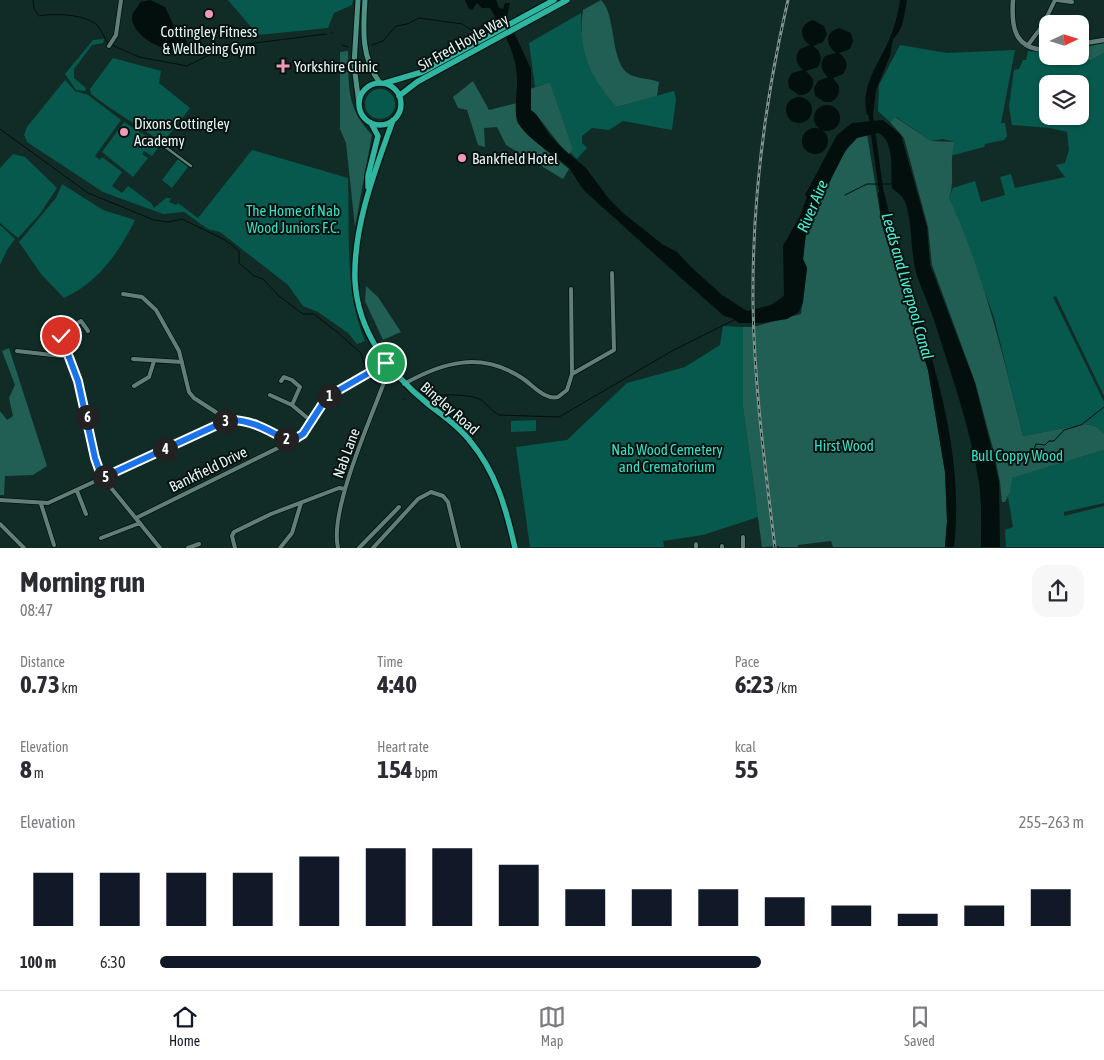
<!DOCTYPE html>
<html lang="en">
<head>
<meta charset="utf-8">
<style>
  :root { --surface:#fff; --page:#f7f7f7; --text:#2b2b33; --muted:#7c7c81; --line:#e1e1e2; --accent:#111827 }
  body { margin:0; font-family:"Asap Condensed",sans-serif; background:var(--page); color:var(--text); height:100vh; display:flex; flex-direction:column; font-size:19px; white-space:nowrap }
  * { box-sizing:border-box; margin:0 }
  p { font-size:16px; color:var(--muted) }
  .icon { flex:none; width:28px; height:28px; fill:none; stroke:currentColor; stroke-width:2; stroke-linecap:round; stroke-linejoin:round }
  .map { position:relative; height:548px; overflow:hidden }
  .drawer { display:flex; flex-direction:column; background:var(--surface); flex:1 }
  .drawer>* { flex:none }
  .needle { width:32px; rotate:86deg }
  .fabs { position:absolute; left:1039px; top:15px; display:grid; gap:10px }
  .fabs a { display:grid; place-items:center; width:50px; height:50px; border-radius:10px; background:var(--surface); box-shadow:0 1px 4px #0004; font-size:25px }
  .pin { position:absolute; display:grid; place-items:center; width:42px; height:42px; color:#fff; margin:-21px; border:2px solid #fff; border-radius:50%; box-shadow:0 1px 5px #0007 }
  .km { position:absolute; width:25px; height:25px; margin:-12px; border-radius:50%; background:#222; color:#fff; font-size:14px; line-height:25px; text-align:center }
  .round { display:grid; place-items:center; flex:none; width:52px; height:52px; border-radius:15px; background:var(--page) }
  .headline { display:flex; align-items:center; justify-content:space-between; height:85px; padding:0 20px }
  h1 { font-size:28px; font-weight:700; line-height:38px }
  .metrics { display:grid; grid-template-columns:repeat(3,1fr); gap:8px; height:85px; padding:5px 20px }
  .metrics div { display:grid; align-content:center }
  .metrics b { font-size:25px; font-weight:700 }
  .metrics small { font-size:14px; font-weight:400 }
  .metrics p { font-size:14px }
  .chart { height:140px; padding:10px 20px }
  .chart p { display:flex; justify-content:space-between }
  .chart svg { width:100%; height:90px; margin-top:5px; stroke:var(--accent); stroke-width:6 }
  ul { padding:0 20px; list-style:none; font-size:16px }
  li { display:grid; grid-template-columns:80px 60px 1fr; align-items:center; height:38px }
  li i { height:12px; border-radius:6px; background:var(--accent) }
  .tabs { display:flex; justify-content:space-around; align-items:center; height:70px; border-top:1px solid var(--line); background:var(--surface); font-size:14px; color:var(--muted) }
  .tabs a { display:grid; justify-items:center; gap:2px }
  .tabs .on { color:var(--accent) }
  .map>svg:first-child { display:block }
</style>
</head>
<body>
<div class="map">
<svg width="1104" height="548" viewBox="0 0 1104 548">
  <rect width="100%" height="100%" fill="#112c27"/>
  <path fill="#07594d" fill-rule="evenodd" d="M228 0H353L352 5 334 13 328 28 258 35Z
    M581 13V30L617 107 674 91 676 99 672 130 623 121 609 130 592 128 582 136V143L587 148 577 159 570 152 573 149 550 82 535 87 529 43Z
    M104 39 103 43 92 45 74 69V78L86 88 85 91 76 90 65 74 93 40Z
    M900 45 947 53 1015 50 1001 123H1005L1007 136 1004 140 985 144 984 147 950 156 955 142 943 139 931 141 896 117 890 122 878 111 879 85Z
    M1028 51 1047 53 1048 56H1066L1068 63 1091 60 1104 53V396L1056 296 1053 297 1104 402V433L1095 426 1085 424 1023 436 994 317 949 198 953 188 975 181 981 202 1005 195 1000 177 1011 174 1015 188 1065 177 1056 165 1065 163 1069 150 1067 132 1050 128 1012 125 1009 106 1014 70 1019 69 1023 60H1026ZM1048 84H1080V116H1048Z
    M113 58 161 71 159 83 190 108 164 141 161 142C138 125 114 112 91 94L90 89Z
    M65 80 75 91 88 95 121 120 95 156 100 160 102 157 122 172 112 186 122 193 128 186 151 203 154 208 166 198H171L169 202 176 205 178 203 198 218 252 150 348 178C350 232 344 291 365 341L357 344 348 333 318 312 303 306 288 285 220 232 208 229 184 212 163 214 103 192 27 142 24 135 27 127Z
    M365 104a15 15 0 1 1 30 0a15 15 0 1 1-30 0Z
    M124 122 160 145 152 156 144 151 142 154 148 158 133 177 102 152Z
    M13 154 25 157 57 188 39 215 18 238 0 223V168Z
    M178 159 188 167 172 188 162 180Z
    M62 184 103 210 135 220C119 253 97 283 64 298L41 274 19 242 56 198Z
    M0 225 15 239 7 250 0 265Z
    M723 326 743 327V407L758 517 703 535 663 541 664 547H530L516 447 567 440 627 383 685 367 720 345Z
    M536 420V431L511 432V421Z
    M1104 450V503L1064 512V516L1104 506V547H1006L1005 530 1013 527 1008 497 1011 478Z"/>
  <path fill="#215e53" d="M601 0C616 14 610 56 626 72 634 79 650 78 659 82L657 96 617 107C591 79 577 49 583 10Z
    M1104 43V53L1091 60 1068 63 1059 58 1038 61 1047 54 1048 56H1080V48Z
    M348 51C349 88 346 107 372 135L355 227 346 143 340 129V52Z
    M473 81 489 110 517 103 518 123 544 149 569 169 563 179 506 145 497 127 484 128 485 147 478 145 467 110 458 108 453 97Z
    M550 82 573 149 569 154C554 141 544 121 531 110L530 89Z
    M895 117 931 141 955 142C948 163 956 179 949 198 984 274 1003 355 1023 436L1085 424 1095 426 1104 433V450L1012 478 1010 492 1005 502H1002L1000 482 994 452 975 382 932 265 928 227 904 138 890 122Z
    M867 134 882 225 928 370 945 472 947 521 945 547H833L831 541 798 545V547H779V546L762 547 743 407V327H753L801 314 807 268 803 259 806 233 843 154 857 138Z
    M366 286 378 297 401 332 383 340 365 301Z
    M9 348 47 466 33 475 5 476 4 495H0V411L7 420 13 416 9 398 15 385 2 351Z"/>
  <path fill="#020f0c" d="M150 0 165 7 175 28 183 33 187 42 185 48C169 56 134 38 132 19 131 11 138 9 140 2Z
    M465 0H496L499 8 503 9 505 3H510L507 17 531 69V110L536 114 548 133 562 148 586 168 609 199 623 213 662 244 677 252 690 266 722 295 747 311 771 305 784 296 783 246 800 216 807 197 805 195 837 135 852 123 883 120 901 135 927 227 930 265 975 383 992 451 999 482 1000 547H981C981 526 982 504 979 483 971 430 952 377 936 326 931 309 923 293 917 276 910 254 913 215 903 198 900 193 895 192 892 188 890 173 896 141 878 133L857 138 847 148 825 190 806 233 803 259 807 268 803 302 799 312 787 319 762 323H739L732 318 724 316C678 276 634 235 589 195 580 188 576 177 569 168 553 152 531 143 518 123 513 113 518 89 517 78 516 53 503 29 490 8H482L477 3 472 10 469 9Z
    M900 0H907C904 14 904 30 893 39L890 56 876 90 873 115H867C860 87 878 65 888 42 894 29 898 14 900 0Z
    M813 20 824 26 827 34 823 42 813 46C821 51 823 59 818 67L806 71 813 79C814 89 809 95 799 95L789 88 788 80 792 73 803 70C796 64 794 57 800 49L810 45C799 38 799 24 813 20Z
    M839 28 851 33 853 41 850 49 839 53C847 59 849 66 843 74L833 78 839 86C840 96 835 103 825 102L815 96 814 88 818 81 828 77C821 71 819 64 825 56L836 53C825 45 825 32 839 28Z
    M786 110a13 13 0 1 1 26 0a13 13 0 1 1-26 0Z
    M814 118a13 13 0 1 1 26 0a13 13 0 1 1-26 0Z
    M802 141a13 13 0 1 1 26 0a13 13 0 1 1-26 0Z
    M884 192C911 310 968 423 954 547H945L947 521 945 472 928 370 882 225 878 193Z"/>
  <g fill="none" stroke-linecap="round" stroke-linejoin="round">
    <path stroke="#020f0c" stroke-width="1" d="M33 0 34 9 39 16C55 13 86 14 98 26 102 31 104 38 108 43
      M331 33H333
      M112 45 139 57 187 66 217 51 222 55 247 44 326 34
      M342 45 348 47
      M372 45 383 41 396 26 407 24 419 18 462 24 473 31 496 17
      M0 129 88 193 154 220 168 222 182 219 225 240 239 251V263L254 276 263 279 279 296 303 314H314L337 332 361 353 366 370
      M845 195 867 184H891
      M369 377 377 383
      M430 396C440 394 472 394 481 400 487 404 492 411 499 415L559 417 672 351 736 319
      M403 399H405
      M992 455 1016 458 1032 454 1036 444 1045 445 1049 441H1054L1064 430 1081 425 1104 407"/>
    <path stroke="#020f0c" stroke-width="4.5" d="M870 110 882 197"/>
    <defs>
      <path id="pedestrian" d="M164 146 191 166"/>
      <path id="minor" d="M1057 0 1072 2
        M1028 45 1043 25 1055 0
        M109 46 116 35 121 0
        M571 289 572 374
        M123 294 142 297 156 310 179 351 189 392 194 398 228 420 238 419 254 424 290 442 303 434 327 397 386 363
        M88 331 81 321 64 331 61 336 78 381 95 458 103 478 160 548
        M17 351 70 357
        M133 359 182 362
        M281 381 284 377 292 380 300 387 292 405
        M404 384C443 362 481 351 522 378 533 385 544 400 558 397L567 390 572 374 614 350 612 273
        M134 386 149 377 154 361
        M270 395 292 405 311 421
        M77 491 86 514
        M0 500 48 503 228 420
        M41 504 54 545
        M136 518 290 442
        M0 524 24 548
        M743 537V548
        M101 538 140 523
        M696 544V548
        M722 546V548
        M188 548 199 544
        M235 548 232 536 234 532 271 514 339 488 345 489
        M280 548 292 533 301 503
        M338 548C329 511 371 418 385 380L391 370
        M359 548 399 507
        M373 548 418 499 431 492 443 496 448 502 459 548"/>
      <path id="tertiary" d="M1013 0C1011 27 1014 50 1048 50
        M1080 44 1104 40"/>
      <path id="secondary" d="M358 0 354 65 359 104
        M365 0C363 30 361 58 380 83"/>
      <path id="trunk" d="M385 83 422 72 554 0
        M359 104a21 21 0 1 1 42 0a21 21 0 1 1-42 0Z
        M399 96 417 82 567 0
        M393 120C375 171 353 226 355 281 358 333 389 372 428 404 442 415 459 426 470 441 496 472 506 508 515 548
        M368 187V176L378 136 371 123"/>
    </defs>
    <use href="#pedestrian" stroke="#001410" stroke-width="4.5"/>
    <use href="#minor" stroke="#001410" stroke-width="5.5"/>
    <use href="#tertiary" stroke="#001410" stroke-width="6"/>
    <use href="#secondary" stroke="#001410" stroke-width="7"/>
    <use href="#trunk" stroke="#001410" stroke-width="8"/>
    <use href="#pedestrian" stroke="#627e77" stroke-width="2.5"/>
    <use href="#minor" stroke="#627e77" stroke-width="4"/>
    <use href="#tertiary" stroke="#627e77" stroke-width="4.5"/>
    <use href="#secondary" stroke="#4f9386" stroke-width="5"/>
    <use href="#trunk" stroke="#30b5a0" stroke-width="5.5"/>
    <defs>
      <path id="rail" d="M775 548C765 466 754 385 753 303 752 201 765 99 788 0"/>
    </defs>
    <use href="#rail" stroke="#7d938e" stroke-width="3"/>
    <use href="#rail" stroke="#071210" stroke-width="1" stroke-dasharray="4" stroke-linecap="butt"/>
  </g>
  <g fill="none" stroke-linecap="round" stroke-linejoin="round">
    <defs>
      <path id="route" d="M61 336 78 381 95 458 102 478 228 420C251 419 270 431 290 442L303 434 327 397 386 363"/>
    </defs>
    <use href="#route" stroke="#fff" stroke-width="10"/>
    <use href="#route" stroke="#1a73e8" stroke-width="6"/>
  </g>
  <g fill="#f09ab6" stroke="#071210" stroke-width="2">
    <circle cx="209" cy="14" r="5"/>
    <path d="M280.5 58.5h5v5h5v5h-5v5h-5v-5h-5v-5h5z"/>
    <circle cx="124" cy="132" r="5"/>
    <circle cx="462" cy="158" r="5"/>
  </g>
  <g text-anchor="middle" dominant-baseline="central" stroke-width="4" stroke-linejoin="round" paint-order="stroke">
    <g font-size="15" fill="#e4f4f0" stroke="#071210" text-anchor="start">
      <text x="209" y="31" text-anchor="middle">Cottingley Fitness<tspan x="209" dy="17">&amp; Wellbeing Gym</tspan></text>
      <text x="294" y="66">Yorkshire Clinic</text>
      <text x="134" y="123">Dixons Cottingley<tspan x="134" dy="17">Academy</tspan></text>
      <text x="472" y="158">Bankfield Hotel</text>
    </g>
    <g font-size="15" fill="#e4f4f0" stroke="#071210">
      <text transform="translate(463 42) rotate(-29)">Sir Fred Hoyle Way</text>
      <text transform="translate(450 408) rotate(41)">Bingley Road</text>
      <text transform="translate(346 453) rotate(-70)">Nab Lane</text>
      <text transform="translate(208 469) rotate(-26)">Bankfield Drive</text>
    </g>
    <g font-size="15" fill="#35dfc4" stroke="#071210">
      <text x="293" y="210">The Home of Nab<tspan x="293" dy="17">Wood Juniors F.C.</tspan></text>
      <text x="844" y="445">Hirst Wood</text>
      <text x="667" y="449">Nab Wood Cemetery<tspan x="667" dy="17">and Crematorium</tspan></text>
      <text x="1017" y="455">Bull Coppy Wood</text>
    </g>
    <g font-size="16" font-style="italic" fill="#4aeed2" stroke="#071210">
      <text transform="translate(812 206) rotate(-67)">River Aire</text>
      <text transform="translate(908 286) rotate(74)">Leeds and Liverpool Canal</text>
    </g>
  </g>
</svg>
<div class="fabs">
<a><svg class="needle" viewBox="-14 -14 28 28"><path d="M0-13l5 13h-10z" fill="#e53935"/><path d="M0 13l5-13h-10z" fill="#7c7c81"/></svg></a>
<a><svg class="icon" aria-label="layers" viewBox="0 0 24 24"><path d="M12 4l9 5-9 5-9-5zM3 14l9 5 9-5"/></svg></a>
</div>
<div class="pin" style="left:386px;top:363px;background:#1e9e55"><svg class="icon" aria-label="arrive" viewBox="0 0 24 24"><path d="M6 21V4h12l-3 4 3 4H6"/></svg></div>
<div class="pin" style="left:61px;top:336px;background:#d93025"><svg class="icon" aria-label="check" viewBox="0 0 24 24"><path d="M5 12l5 5 9-10"/></svg></div>
<b class="km" style="left:329px;top:396px">1</b>
<b class="km" style="left:286px;top:439px">2</b>
<b class="km" style="left:225px;top:421px">3</b>
<b class="km" style="left:165px;top:449px">4</b>
<b class="km" style="left:105px;top:477px">5</b>
<b class="km" style="left:87px;top:417px">6</b>
</div>
<section class="drawer">
<div class="headline"><div><h1>Morning run</h1><p>08:47</p></div><a class="round"><svg class="icon" aria-label="share" viewBox="0 0 24 24"><path d="M12 15V3M7 8l5-5 5 5M5 13v7h14v-7"/></svg></a></div>
<div class="metrics">
<div><p>Distance</p><b>0.73<small> km</small></b></div>
<div><p>Time</p><b>4:40</b></div>
<div><p>Pace</p><b>6:23<small> /km</small></b></div>
</div>
<div class="metrics">
<div><p>Elevation</p><b>8<small> m</small></b></div>
<div><p>Heart rate</p><b>154<small> bpm</small></b></div>
<div><p>kcal</p><b>55</b></div>
</div>
<div class="chart"><p><span>Elevation</span>255–263 m</p>
<svg viewBox="0 0 160 44" preserveAspectRatio="none"><path d="M5 44V18M15 44V18M25 44V18M35 44V18M45 44V10M55 44V6M65 44V6M75 44V14M85 44V26M95 44V26M105 44V26M115 44V30M125 44V34M135 44V38M145 44V34M155 44V26"/></svg>
</div>
<ul>
<li><b>100 m</b>6:30<i style="width:65%"></i></li>
</ul>
</section>
<nav class="tabs">
<a class="on"><svg class="icon" aria-label="home" viewBox="0 0 24 24"><path d="M3 11l9-7 9 7M6 9v11h12V9"/></svg>Home</a>
<a><svg class="icon" aria-label="map" viewBox="0 0 24 24"><path d="M3 6l6-2 6 2 6-2v14l-6 2-6-2-6 2zM9 4v14M15 6v14"/></svg>Map</a>
<a><svg class="icon" aria-label="saved" viewBox="0 0 24 24"><path d="M7 4h10v16l-5-4-5 4z"/></svg>Saved</a>
</nav>
</body>
</html>
